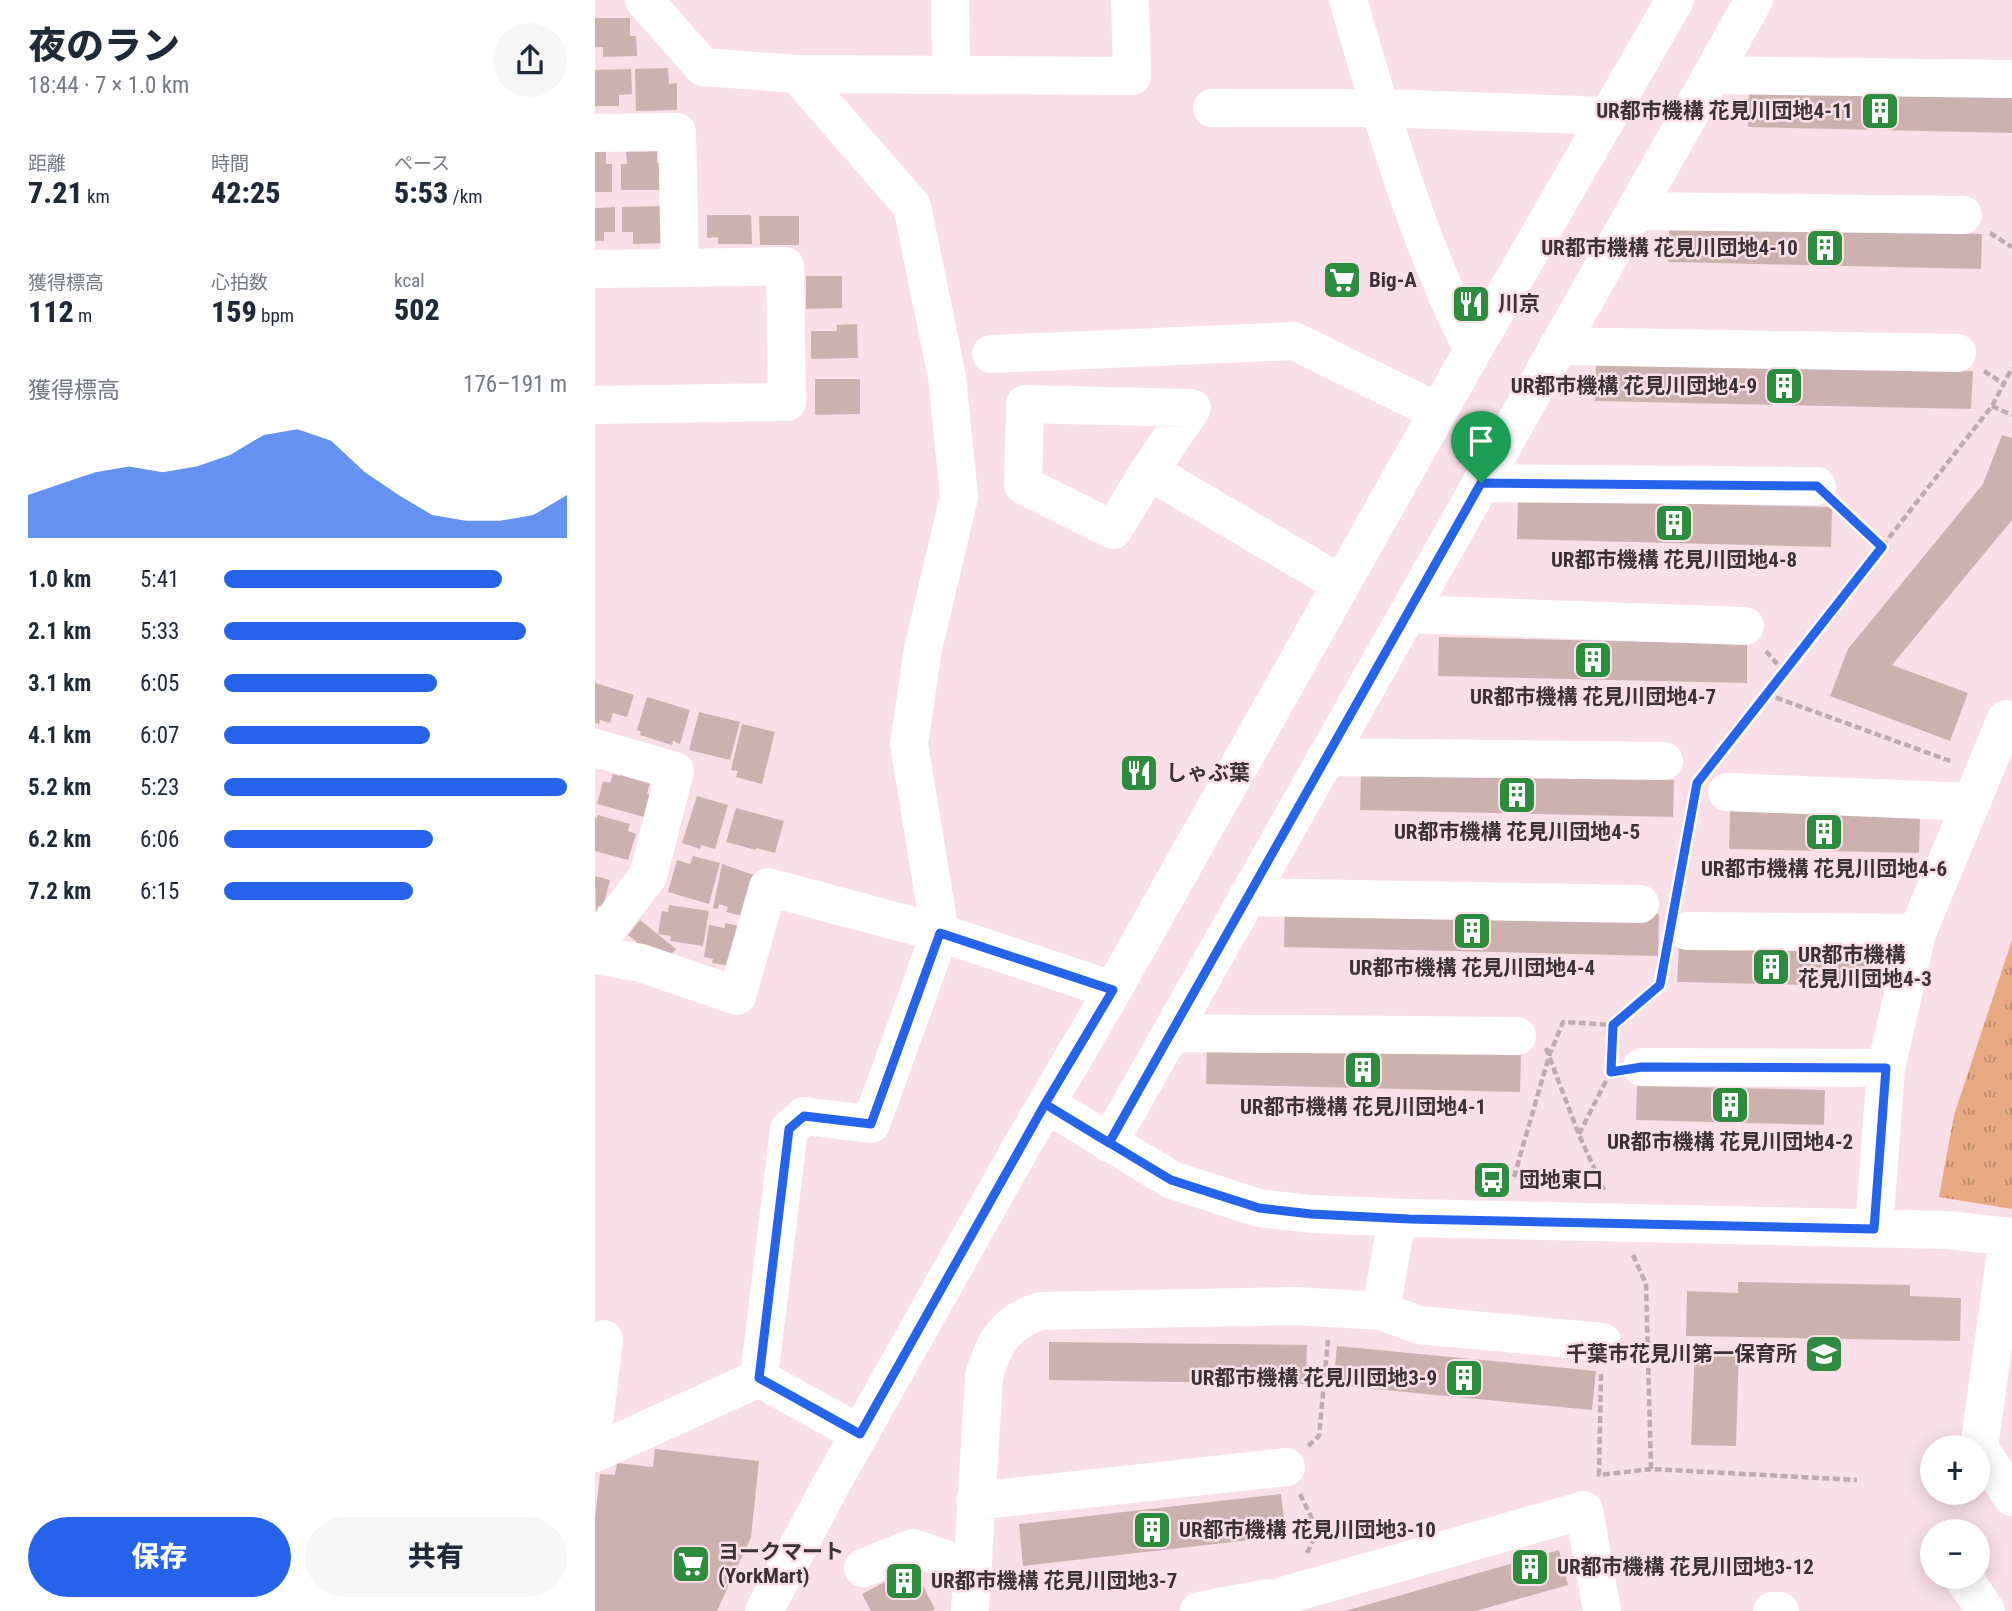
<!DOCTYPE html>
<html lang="ja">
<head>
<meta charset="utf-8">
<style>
  :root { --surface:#fff; --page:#f6f6f7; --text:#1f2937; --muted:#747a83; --accent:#2563eb }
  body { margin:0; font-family:"Roboto Condensed","Noto Sans JP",sans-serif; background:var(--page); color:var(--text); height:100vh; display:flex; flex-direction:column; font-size:26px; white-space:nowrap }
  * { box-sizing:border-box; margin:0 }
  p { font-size:23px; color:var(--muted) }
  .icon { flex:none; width:38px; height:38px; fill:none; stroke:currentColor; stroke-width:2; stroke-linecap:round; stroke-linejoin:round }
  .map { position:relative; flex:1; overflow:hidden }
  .side { display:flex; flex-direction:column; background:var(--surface); width:595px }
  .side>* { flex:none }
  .fabs { position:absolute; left:1325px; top:1435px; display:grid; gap:14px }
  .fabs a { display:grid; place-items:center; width:70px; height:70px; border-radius:50%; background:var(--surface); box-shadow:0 4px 18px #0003; font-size:35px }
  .pin { position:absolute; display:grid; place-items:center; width:60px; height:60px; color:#fff; margin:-72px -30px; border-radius:50% 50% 50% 0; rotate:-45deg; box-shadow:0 0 7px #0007 }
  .pin .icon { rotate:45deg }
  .round { display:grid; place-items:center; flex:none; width:74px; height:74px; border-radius:37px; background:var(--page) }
  .summary { display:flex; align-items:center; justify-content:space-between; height:119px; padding:0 28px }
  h1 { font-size:38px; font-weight:800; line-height:52px }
  .figures { display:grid; grid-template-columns:repeat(3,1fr); gap:10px; height:119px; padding:7px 28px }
  .figures div { display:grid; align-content:center }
  .figures b { font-size:30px; font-weight:800 }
  .figures small { font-size:19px; font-weight:400 }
  .figures p { font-size:19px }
  .chart { height:196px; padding:14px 28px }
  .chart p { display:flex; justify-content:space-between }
  .chart svg { width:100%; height:126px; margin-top:7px; fill:var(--accent); opacity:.7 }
  .action { display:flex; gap:14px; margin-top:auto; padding:14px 28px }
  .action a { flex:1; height:80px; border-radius:42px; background:var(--accent); color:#fff; font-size:28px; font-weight:800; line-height:80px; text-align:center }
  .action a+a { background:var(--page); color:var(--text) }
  ul { padding:0 28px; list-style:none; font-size:23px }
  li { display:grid; grid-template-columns:112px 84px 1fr; align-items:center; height:52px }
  li i { height:18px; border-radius:9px; background:var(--accent) }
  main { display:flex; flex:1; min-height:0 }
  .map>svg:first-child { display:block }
</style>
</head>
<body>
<main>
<section class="side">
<div class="summary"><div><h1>夜のラン</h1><p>18:44 · 7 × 1.0 km</p></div><a class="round"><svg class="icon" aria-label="share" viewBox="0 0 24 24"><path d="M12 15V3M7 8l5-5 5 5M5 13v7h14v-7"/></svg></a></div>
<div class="figures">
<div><p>距離</p><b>7.21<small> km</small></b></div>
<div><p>時間</p><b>42:25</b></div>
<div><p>ペース</p><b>5:53<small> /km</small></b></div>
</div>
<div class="figures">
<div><p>獲得標高</p><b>112<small> m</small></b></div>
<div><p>心拍数</p><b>159<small> bpm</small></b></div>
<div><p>kcal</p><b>502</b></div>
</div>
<div class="chart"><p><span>獲得標高</span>176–191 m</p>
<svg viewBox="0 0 160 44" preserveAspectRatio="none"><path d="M0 44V29L10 25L20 21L30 19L40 21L50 19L60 15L70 8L80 6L90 10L100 21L110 29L120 36L130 38L140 38L150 36L160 29V44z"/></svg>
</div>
<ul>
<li><b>1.0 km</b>5:41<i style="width:81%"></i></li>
<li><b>2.1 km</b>5:33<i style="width:88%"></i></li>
<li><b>3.1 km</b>6:05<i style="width:62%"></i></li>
<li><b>4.1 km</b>6:07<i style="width:60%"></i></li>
<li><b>5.2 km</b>5:23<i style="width:100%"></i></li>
<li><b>6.2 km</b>6:06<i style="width:61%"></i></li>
<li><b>7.2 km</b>6:15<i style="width:55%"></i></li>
</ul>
<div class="action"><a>保存</a><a>共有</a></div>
</section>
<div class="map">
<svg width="1417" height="1611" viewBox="0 0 1417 1611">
  <defs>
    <pattern id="grass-tufts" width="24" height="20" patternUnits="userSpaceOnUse" patternTransform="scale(1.75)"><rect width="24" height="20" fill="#e7aa82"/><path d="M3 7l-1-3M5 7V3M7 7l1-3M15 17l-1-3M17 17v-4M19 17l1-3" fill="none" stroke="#bc8b6b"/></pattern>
  </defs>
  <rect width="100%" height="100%" fill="#fadfe9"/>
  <path fill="url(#grass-tufts)" d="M1417 940V1209L1344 1197 1359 1115Z"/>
  <path fill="#cdb1ae" d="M0 18H35V36H41L42 56 8 57V47H0Z
    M73 68 74 84 82 83V110L41 111 40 69Z
    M36 69 37 94 24 95V106H0V70Z
    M1154 89 1417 95V133L1153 127Z
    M0 148H11V164H17V192H0Z
    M31 151H62V163H68V190H26V164H32Z
    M69 206V243L38 244V232H27V207Z
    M20 207V232H9V241H0V208Z
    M112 215H156L157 244H123V237L112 238Z
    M164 216H204V245H165Z
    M1074 227 1387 234 1386 269 1073 262Z
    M211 276H247V308L211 309Z
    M262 324 263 358 216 359V331H242V325Z
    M1001 362 1378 371 1376 409 1000 401Z
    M220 379H265V414L220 415Z
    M1407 435 1417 438V520L1297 665 1373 693 1355 741 1235 696 1253 649 1388 484Z
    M923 500 1237 507 1236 547 922 539Z
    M844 637 1152 644V683L843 676Z
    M0 683 39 695 32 717 18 713 15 723 5 720 4 724 0 723Z
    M52 697 95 710 85 744 78 741 77 745 45 735 46 732 42 730Z
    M104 712 145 722 135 760 94 750Z
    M147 724 180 732 167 784 141 777 143 771 136 770Z
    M26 770 56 779 52 794H55L49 817 2 804 8 781 15 783 18 774 25 776Z
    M766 772 1079 780 1078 817 765 810Z
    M102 796 133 805 120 849 106 845 105 849 87 843Z
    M141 808 189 821 180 853 161 848V850L131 842Z
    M1135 811 1325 815 1324 853 1134 849Z
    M3 815 35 824 33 831 41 834 33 860 0 851V818H2Z
    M98 856 125 863 114 904 73 892 82 860 95 864Z
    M127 864 159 875 147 916 131 912 133 907 124 904 123 909 118 908Z
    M0 876 15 880 8 907 3 906 1 913Z
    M74 905 114 911 108 946 75 941 76 936 63 934 67 911 73 912Z
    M690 905 1064 914 1063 956 689 947Z
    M45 920 81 949 75 956 41 944 42 942 33 935Z
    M130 923 145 926 138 966 117 963 118 959 109 957 114 925 130 928Z
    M1084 947 1270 951V986L1082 982Z
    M612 1048 926 1055 925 1092 611 1084Z
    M1042 1086 1230 1090 1229 1125 1041 1120Z
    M1143 1282 1315 1285V1296L1366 1298 1365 1341 1091 1336 1092 1291 1143 1293Z
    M454 1342 712 1345 711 1384 454 1380Z
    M742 1346 1001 1371 997 1410 738 1385Z
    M1100 1348 1144 1349 1141 1446 1096 1445Z
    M60 1449 164 1461 156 1537 122 1611H0V1519L5 1474 20 1475 22 1463 58 1467Z
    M686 1494 691 1536 428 1566 424 1524Z
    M964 1550 973 1585 881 1611H750Z
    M318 1567 340 1609 336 1611H276L267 1594Z"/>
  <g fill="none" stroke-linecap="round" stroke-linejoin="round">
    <path stroke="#c0aab2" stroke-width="4.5" stroke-dasharray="7 3.5" stroke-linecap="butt" d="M1395 233 1417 247
      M1389 371 1409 384
      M1397 406 1417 415
      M1245 508 1287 547
      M1171 651 1189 672
      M1171 694 1358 762
      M1119 761 1397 406 1417 368
      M1080 900 1099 798
      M1018 1025 1065 985 1070 957
      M951 1048 984 1135 1009 1190
      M984 1134 1015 1073
      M919 1177 954 1056 968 1022 1018 1025 1017 1050
      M1038 1255 1051 1284 1056 1469 1262 1480
      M1006 1374 1004 1475 1056 1469
      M713 1446 724 1436 733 1340
      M705 1494 723 1531
      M712 1553 723 1531 774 1535"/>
    <path stroke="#fff" stroke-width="38" d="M49 0 108 67 202 74 317 206 352 377 364 497 328 649 314 744 345 933 276 1124 209 1116 194 1129 164 1378
      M355 0 356 75
      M753 0C788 119 821 239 878 350
      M202 74 537 76 535 0
      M1117 75 1417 79
      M617 108H785L1013 116
      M0 133 82 132 85 268 190 266 192 402 0 405
      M1040 211 1368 215
      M0 269 85 268
      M963 346 1362 353
      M396 354 699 341 843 412
      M554 471 518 530 428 485 430 404 597 408 554 471 746 584
      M886 483 1222 486
      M812 614 1150 626
      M0 748 80 771 53 876 0 945
      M731 757 1069 761
      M1132 792 1377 802
      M652 897 1045 904
      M1092 931 1322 933
      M0 955 46 963 142 996 173 887 345 933 518 990
      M576 1033 922 1036
      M1047 1067 1291 1068
      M451 1104 577 1180 664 1208 716 1214 814 1218 1353 1230 1417 1237
      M514 1143 1159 0
      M1279 1229 1291 1068 1322 933 1411 719
      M1413 1237 1384 1448 1417 1497
      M786 1311 802 1218
      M0 1415 9 1339
      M0 1453 164 1378 265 1434
      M380 1501 691 1467
      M268 1568 318 1548 376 1568
      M1368 1577 1391 1611
      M691 1595 989 1510 1007 1611
      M169 1611 238 1481 429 1142 518 990 878 350 1080 0
      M375 1611 389 1376C399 1342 410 1323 445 1311L699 1306 786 1311 824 1325 1007 1342
      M604 1611 673 1598
      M1177 1611H1185"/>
  </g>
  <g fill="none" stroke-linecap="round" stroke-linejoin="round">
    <defs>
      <path id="route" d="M886 483 514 1143 450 1104 265 1434 164 1378 194 1129 209 1116 276 1124 345 933 518 990 450 1104 576 1180 664 1208 716 1214 814 1219 1279 1229 1291 1068 1047 1067 1016 1072 1018 1025 1065 985 1102 783 1287 547 1222 486 886 483"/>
    </defs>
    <use href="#route" stroke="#fff" stroke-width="14"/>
    <use href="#route" stroke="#2563eb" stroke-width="9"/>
  </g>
  <defs>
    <symbol id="building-square" viewBox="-11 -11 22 22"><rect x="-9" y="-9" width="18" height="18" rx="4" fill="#2e8c3e" stroke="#fadfe9"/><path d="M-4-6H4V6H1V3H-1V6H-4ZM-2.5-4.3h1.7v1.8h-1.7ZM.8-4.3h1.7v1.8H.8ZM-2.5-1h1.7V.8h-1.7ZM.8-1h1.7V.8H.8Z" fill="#fff"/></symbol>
    <symbol id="supermarket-square" viewBox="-11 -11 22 22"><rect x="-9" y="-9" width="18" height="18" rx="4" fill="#2e8c3e" stroke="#fadfe9"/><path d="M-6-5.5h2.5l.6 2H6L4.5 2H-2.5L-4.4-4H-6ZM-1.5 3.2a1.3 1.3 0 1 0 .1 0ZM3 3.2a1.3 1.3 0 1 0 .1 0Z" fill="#fff"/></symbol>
    <symbol id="restaurant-square" viewBox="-11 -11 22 22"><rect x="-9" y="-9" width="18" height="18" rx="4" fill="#2e8c3e" stroke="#fadfe9"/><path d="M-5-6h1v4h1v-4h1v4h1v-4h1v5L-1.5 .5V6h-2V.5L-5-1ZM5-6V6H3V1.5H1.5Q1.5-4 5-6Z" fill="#fff"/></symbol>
    <symbol id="bus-square" viewBox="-11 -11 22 22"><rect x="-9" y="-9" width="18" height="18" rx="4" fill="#2e8c3e" stroke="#fadfe9"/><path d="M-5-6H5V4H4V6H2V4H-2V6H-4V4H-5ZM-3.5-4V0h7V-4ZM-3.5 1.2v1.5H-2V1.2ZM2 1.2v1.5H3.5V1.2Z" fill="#fff"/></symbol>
    <symbol id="school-square" viewBox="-11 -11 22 22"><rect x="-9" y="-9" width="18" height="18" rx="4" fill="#2e8c3e" stroke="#fadfe9"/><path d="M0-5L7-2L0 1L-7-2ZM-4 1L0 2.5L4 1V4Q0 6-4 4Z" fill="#fff"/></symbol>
  </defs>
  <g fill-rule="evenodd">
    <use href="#building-square" x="1263" y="89" width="44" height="44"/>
    <use href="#building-square" x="1208" y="226" width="44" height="44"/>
    <use href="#supermarket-square" x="725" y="258" width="44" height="44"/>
    <use href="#restaurant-square" x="854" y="282" width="44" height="44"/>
    <use href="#building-square" x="1167" y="364" width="44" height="44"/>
    <use href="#building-square" x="1057" y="501" width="44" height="44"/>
    <use href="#building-square" x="976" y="638" width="44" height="44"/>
    <use href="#restaurant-square" x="522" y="751" width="44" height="44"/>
    <use href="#building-square" x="900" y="773" width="44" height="44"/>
    <use href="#building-square" x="1207" y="810" width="44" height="44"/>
    <use href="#building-square" x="855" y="909" width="44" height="44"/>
    <use href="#building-square" x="1154" y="945" width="44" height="44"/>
    <use href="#building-square" x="746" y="1048" width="44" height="44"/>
    <use href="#building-square" x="1113" y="1083" width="44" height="44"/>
    <use href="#bus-square" x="875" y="1158" width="44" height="44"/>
    <use href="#school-square" x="1207" y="1332" width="44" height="44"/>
    <use href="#building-square" x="847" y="1356" width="44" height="44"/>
    <use href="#building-square" x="535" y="1508" width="44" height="44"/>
    <use href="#supermarket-square" x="74" y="1542" width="44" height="44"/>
    <use href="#building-square" x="913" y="1545" width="44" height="44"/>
    <use href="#building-square" x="287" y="1559" width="44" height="44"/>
  </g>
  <g text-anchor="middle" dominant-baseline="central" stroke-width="5" stroke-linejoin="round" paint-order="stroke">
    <g font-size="21" font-weight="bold" fill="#3c3236" stroke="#fadfe9" text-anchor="start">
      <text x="1258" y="111" text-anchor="end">UR都市機構 花見川団地4-11</text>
      <text x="1203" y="248" text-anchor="end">UR都市機構 花見川団地4-10</text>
      <text x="774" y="280">Big-A</text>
      <text x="903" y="304">川京</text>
      <text x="1162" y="386" text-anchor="end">UR都市機構 花見川団地4-9</text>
      <text x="1079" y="560" text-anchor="middle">UR都市機構 花見川団地4-8</text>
      <text x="998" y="697" text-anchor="middle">UR都市機構 花見川団地4-7</text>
      <text x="571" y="773">しゃぶ葉</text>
      <text x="922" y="832" text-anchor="middle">UR都市機構 花見川団地4-5</text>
      <text x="1229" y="869" text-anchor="middle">UR都市機構 花見川団地4-6</text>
      <text x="1203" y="955">UR都市機構<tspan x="1203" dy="24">花見川団地4-3</tspan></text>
      <text x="877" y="968" text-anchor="middle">UR都市機構 花見川団地4-4</text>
      <text x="768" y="1107" text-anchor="middle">UR都市機構 花見川団地4-1</text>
      <text x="1135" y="1142" text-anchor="middle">UR都市機構 花見川団地4-2</text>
      <text x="924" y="1180">団地東口</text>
      <text x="1202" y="1354" text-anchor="end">千葉市花見川第一保育所</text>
      <text x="842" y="1378" text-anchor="end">UR都市機構 花見川団地3-9</text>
      <text x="584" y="1530">UR都市機構 花見川団地3-10</text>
      <text x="123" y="1552">ヨークマート<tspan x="123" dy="24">(YorkMart)</tspan></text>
      <text x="962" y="1567">UR都市機構 花見川団地3-12</text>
      <text x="336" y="1581">UR都市機構 花見川団地3-7</text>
    </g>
  </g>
</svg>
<div class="fabs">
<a>+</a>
<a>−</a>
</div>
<div class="pin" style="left:886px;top:483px;background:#1e9e55"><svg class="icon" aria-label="arrive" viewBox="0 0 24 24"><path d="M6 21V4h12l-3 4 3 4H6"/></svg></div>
</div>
</main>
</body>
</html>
